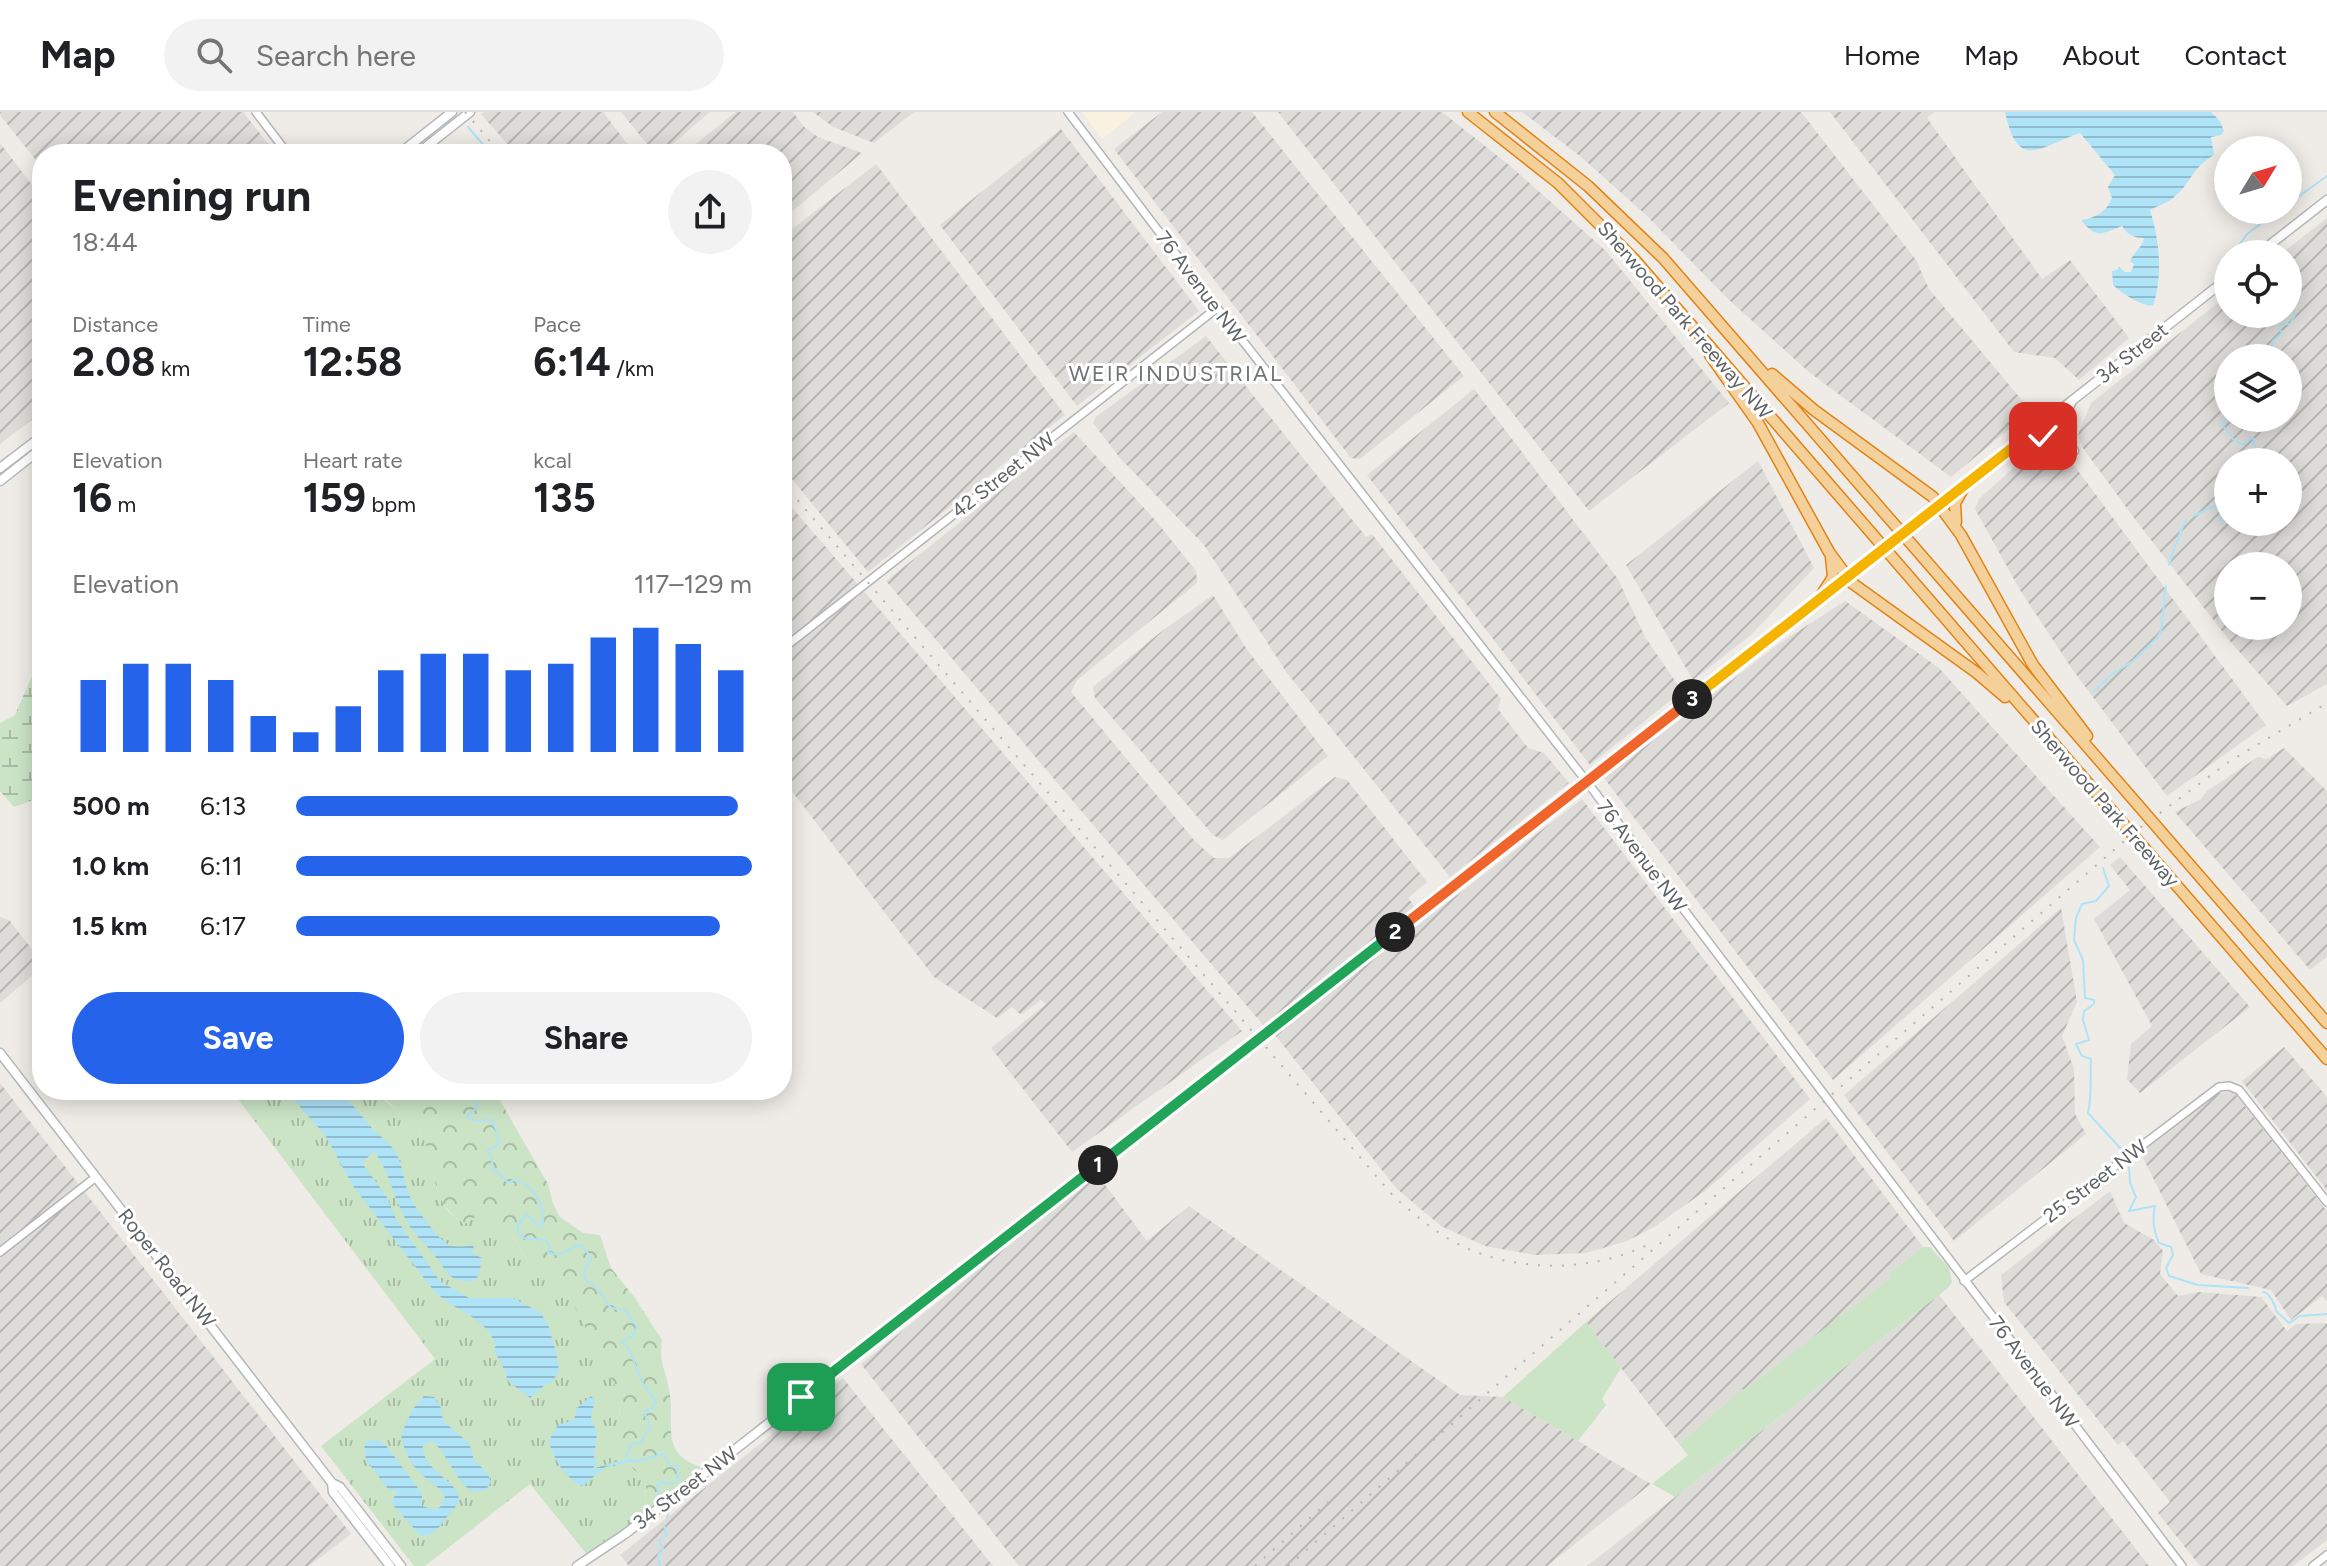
<!DOCTYPE html>
<html lang="en">
<head>
<meta charset="utf-8">
<style>
  :root { --surface:#fff; --page:#f2f2f2; --text:#202124; --muted:#757577; --line:#e0e0e0; --accent:#2563eb }
  body { margin:0; font-family:Figtree,sans-serif; background:var(--page); color:var(--text); height:100vh; display:flex; flex-direction:column; font-size:30px; white-space:nowrap }
  * { box-sizing:border-box; margin:0 }
  p { font-size:26px; color:var(--muted) }
  .icon { flex:none; width:44px; height:44px; fill:none; stroke:currentColor; stroke-width:2; stroke-linecap:round; stroke-linejoin:round }
  .map { position:relative; flex:1; overflow:hidden }
  .drawer { position:absolute; left:32px; top:32px; width:760px; height:956px; display:flex; flex-direction:column; background:var(--surface); border-radius:32px; box-shadow:0 4px 20px #0003 }
  .drawer>* { flex:none }
  .needle { width:52px; rotate:52deg }
  .controls { position:absolute; left:2214px; top:24px; display:grid; gap:16px }
  .controls a { display:grid; place-items:center; width:88px; height:88px; border-radius:50%; background:var(--surface); box-shadow:0 4px 20px #0003; font-size:40px }
  .pin { position:absolute; display:grid; place-items:center; width:68px; height:68px; color:#fff; margin:-34px; border-radius:16px; box-shadow:0 4px 12px #0006 }
  .km { position:absolute; width:40px; height:40px; margin:-20px; border-radius:50%; background:#222; color:#fff; font-size:22px; line-height:40px; text-align:center }
  .round { display:grid; place-items:center; flex:none; width:84px; height:84px; border-radius:42px; background:var(--page) }
  .head { display:flex; align-items:center; justify-content:space-between; height:136px; padding:0 40px }
  h1 { font-size:44px; font-weight:700; line-height:60px }
  .metrics { display:grid; grid-template-columns:repeat(3,1fr); gap:12px; height:136px; padding:8px 40px }
  .metrics div { display:grid; align-content:center }
  .metrics b { font-size:40px; font-weight:700 }
  .metrics small { font-size:22px; font-weight:400 }
  .metrics p { font-size:22px }
  .chart { height:224px; padding:16px 40px }
  .chart p { display:flex; justify-content:space-between }
  .chart svg { width:100%; height:144px; margin-top:8px; stroke:var(--accent); stroke-width:6 }
  .primary-button { display:flex; gap:16px; margin-top:auto; padding:16px 40px }
  .primary-button a { flex:1; height:92px; border-radius:48px; background:var(--accent); color:#fff; font-size:32px; font-weight:700; line-height:92px; text-align:center }
  .primary-button a+a { background:var(--page); color:var(--text) }
  ul { padding:0 40px; list-style:none; font-size:26px }
  li { display:grid; grid-template-columns:128px 96px 1fr; align-items:center; height:60px }
  li i { height:20px; border-radius:10px; background:var(--accent) }
  header { display:flex; align-items:center; gap:48px; box-sizing:border-box; height:112px; padding:0 40px; background:var(--surface); border-bottom:2px solid var(--line) }
  header strong { font-size:38px }
  nav { display:flex; gap:44px; margin-inline-start:auto; font-size:28px }
  .search { width:560px; height:72px; background:var(--page); display:flex; align-items:center; gap:20px; box-sizing:border-box; padding:0 28px; border-radius:44px; color:var(--muted); font-size:30px }
  .map>svg:first-child { display:block }
</style>
</head>
<body>
<header>
<strong>Map</strong>
<div class="search"><svg class="icon" aria-label="search" viewBox="0 0 24 24"><circle cx="10" cy="10" r="6"/><path d="M15 15l6 6"/></svg>Search here</div>
<nav><a>Home</a><a>Map</a><a>About</a><a>Contact</a></nav>
</header>
<div class="map">
<svg width="2327" height="1454" viewBox="0 0 2327 1454">
  <defs>
    <pattern id="industrial-furrows" width="10" height="10" patternUnits="userSpaceOnUse" patternTransform="scale(2)"><rect width="10" height="10" fill="#dedcd9"/><path d="M-1 1l2-2M0 10L10 0M9 11l2-2" fill="none" stroke="#b7b6b4"/></pattern>
    <pattern id="forest-crowns" width="20" height="18" patternUnits="userSpaceOnUse" patternTransform="scale(2)"><rect width="20" height="18" fill="#cbe4c6"/><path d="M2 6a3 3 0 1 1 6 0M12 15a3 3 0 1 1 6 0" fill="none" stroke="#a8bca5"/></pattern>
    <pattern id="wetland-marsh" width="20" height="14" patternUnits="userSpaceOnUse" patternTransform="scale(2)"><rect width="20" height="14" fill="#cbe4c6"/><path d="M1 5h8M5 5V1M11 12h8M15 12V8" fill="none" stroke="#a8bca5"/></pattern>
    <pattern id="park-tufts" width="24" height="20" patternUnits="userSpaceOnUse" patternTransform="scale(2)"><rect width="24" height="20" fill="#cbe4c6"/><path d="M3 7l-1-3M5 7V3M7 7l1-3M15 17l-1-3M17 17v-4M19 17l1-3" fill="none" stroke="#a8bca5"/></pattern>
    <pattern id="water-rules" width="6" height="5" patternUnits="userSpaceOnUse" patternTransform="scale(2)"><rect width="6" height="5" fill="#afe3f8"/><path d="M0 2.5h6" fill="none" stroke="#92bccd"/></pattern>
  </defs>
  <rect width="100%" height="100%" fill="#efece7"/>
  <path fill="#fbf1e0" d="M1082 0H1136L1102 27Z"/>
  <path fill="url(#industrial-furrows)" fill-rule="evenodd" d="M0 0H243L276 42H42V56L0 3Z
    M484 0H603L635 42H516L481 2Z
    M621 0H710L661 42H655Z
    M736 0H793L803 14 818 25 862 41 782 108V42H683Z
    M813 0H914L874 31 833 15Z
    M1162 0H1252L1464 264 1360 347 1351 346 1114 37Z
    M1278 0H1442L1509 53 1606 139 1729 291 1589 399Z
    M1522 0H1801L1916 148 1929 177 2031 299 1951 365 1810 261 1728 187 1646 103 1580 44Z
    M1830 0H1934L1927 6 2042 167 2070 148 2129 226 2079 268 2055 246 2014 240Z
    M1061 17 1199 199 1077 294 940 113Z
    M0 31 42 86V300L0 332Z
    M876 52 1065 303 868 460 782 355V125Z
    M2327 106V572L2287 594 2229 528 2137 410 2083 336 2078 323 2091 291 2228 183V202H2288V142H2281ZM2228 246H2288V306H2228ZM2228 350H2288V410H2228ZM2228 454H2288V514H2228Z
    M1206 224 1366 425 1372 422 1501 587 1498 597 1528 636 1544 641 1569 671 1450 765 1287 561 1204 433 1120 346 1093 311 1096 305Z
    M1474 277 1618 467 1645 525 1682 579 1590 653 1367 363Z
    M1074 320 1156 409 1196 459 1197 471 1077 568 1071 580 1194 728 1214 746H1229L1335 665 1347 668 1427 770 1408 786 1415 795 1263 913 886 469Z
    M2046 335 2065 341 2266 613 2167 684 2072 557 2020 478 1975 397 1979 387 2034 337Z
    M1758 349 1814 456 1751 523 1693 568 1626 453Z
    M782 384 1242 919 1072 1040 991 936 1046 892 1041 888 1021 903 1012 895 997 906 934 865 782 666Z
    M1213 483 1246 536 1328 644 1223 728 1213 723 1095 586 1093 575 1162 519Z
    M1845 489 1939 556 2100 735 1833 968 1604 666 1780 531Z
    M2284 636 2327 679V845L2310 858 2175 700 2201 687 2207 679 2258 645 2267 647Z
    M1582 687 1810 987 1705 1079 1654 1115 1627 1129 1586 1141 1535 1143 1485 1134 1441 1114 1397 1077 1275 923Z
    M2120 745 2250 895 2140 981 2127 967 2131 932 2152 914 2094 807 2130 778 2110 753Z
    M2061 796 2077 890 2062 924 2074 957 2075 1002 2086 1022 1954 1129 1844 983Z
    M0 805 9 808 42 850V855L0 891Z
    M2284 935 2327 985V1078L2242 969Z
    M0 971 351 1422 309 1454H0Z
    M2234 980 2327 1099V1189L2322 1184 2291 1208 2271 1178 2201 1162 2140 1040 2217 981Z
    M1826 1006 1923 1135 1890 1160 1893 1165 1744 1278 1742 1277 1679 1332 1586 1210Z
    M1097 1062 1147 1129 1189 1094 1460 1283 1503 1285 1651 1372 1547 1454H1019L861 1252Z
    M2110 1079 2124 1111 2154 1128 2163 1139 2160 1162 2178 1184 2199 1180 2261 1185 2287 1219 2296 1212 2327 1211V1428L2293 1454H2200L2158 1401 2170 1390 2123 1329 2118 1333 2004 1190 2001 1163Z
    M1939 1183 2149 1454H1587L1675 1385Z
    M843 1266 993 1454H629L620 1443Z"/>
  <path fill="#cbe4c6" d="M1923 1135H1930L1949 1156 1952 1170 1948 1176 1675 1385 1652 1372 1688 1343 1679 1332 1742 1277 1744 1278 1892 1165 1889 1161Z
    M1586 1210 1621 1256 1602 1287 1606 1293 1578 1329 1503 1285Z"/>
  <path fill="url(#forest-crowns)" d="M375 978H494L548 1072 553 1092 560 1105 583 1121 600 1123 611 1156 635 1186 662 1228C659 1253 665 1255 669 1277 676 1311 658 1341 701 1355L632 1412 629 1407 645 1392 646 1369 618 1343 617 1324 620 1295 564 1175 528 1151 509 1117 465 1112 456 1107 440 1088 420 1018Z"/>
  <path fill="url(#wetland-marsh)" d="M36 555 42 556V685L14 695 0 679V611L15 603Z"/>
  <path fill="url(#park-tufts)" d="M231 978H375C386 994 412 1003 421 1020 436 1052 429 1094 465 1112L491 1094 509 1117 528 1151 564 1174 620 1283 618 1343 646 1369 645 1392 629 1407 632 1412 589 1445 530 1372 425 1454H414L321 1334 435 1247Z"/>
  <path fill="url(#water-rules)" d="M2005 0H2211L2220 9 2224 19 2221 23 2211 25 2214 43C2191 56 2191 72 2173 86 2167 91 2157 94 2150 98 2160 129 2163 164 2153 194 2139 193 2123 182 2113 173L2112 159 2117 158 2119 155 2125 160H2131L2134 152 2130 149C2134 140 2142 136 2144 126 2134 126 2128 123 2122 114 2102 122 2096 127 2081 108 2096 106 2107 99 2112 86L2108 75 2115 63 2080 21C2039 35 2018 60 2005 0Z
    M285 978H341C350 991 362 1004 372 1016 379 1024 388 1029 394 1038 404 1053 403 1070 410 1085 415 1096 439 1128 449 1133 457 1136 466 1134 474 1133L472 1141 482 1146 479 1163 474 1169C449 1171 448 1161 435 1144 425 1131 411 1120 404 1104 393 1083 389 1060 375 1040H373L362 1051 387 1085 396 1107 440 1169 469 1186H513L540 1200 548 1212 557 1244 559 1259 551 1271 545 1273 530 1286 508 1269 501 1250 493 1238 496 1234C487 1205 455 1200 434 1179L353 1074 325 1023Z
    M424 1284 434 1285 441 1296 443 1309 469 1331 474 1348 488 1362 491 1370 486 1378 473 1380C455 1369 448 1342 432 1329L423 1333C420 1359 465 1371 458 1390 456 1396 449 1402 446 1406 439 1416 434 1423 421 1424L391 1391 397 1380 395 1378H389L366 1348 364 1331 374 1327 385 1332 422 1381V1394L434 1398 440 1395 445 1385C440 1376 435 1373 427 1367 412 1356 404 1340 401 1323L412 1298Z
    M591 1284 595 1288 591 1306 597 1321 594 1346 598 1350 592 1357 618 1349H635L605 1355 583 1374C567 1369 551 1344 549 1328L558 1313 574 1308 577 1296Z"/>
  <g fill="none" stroke-linecap="round" stroke-linejoin="round">
    <path stroke="#afe3f8" stroke-width="2" d="M468 15 491 42
      M2288 92 2327 64
      M2233 142 2247 122 2279 98
      M2280 246 2272 234 2273 229 2282 221 2279 216 2281 212H2290L2295 203 2288 190
      M2228 268V275
      M2228 303 2223 314 2234 328 2243 333 2251 326 2254 327 2253 332 2261 343 2253 350
      M2193 404 2222 391 2220 407 2225 409 2228 403
      M2237 410 2243 417 2256 411
      M2169 453C2174 436 2178 424 2186 408
      M2093 580 2112 562 2133 549 2157 526 2161 519 2166 474
      M2103 756 2109 774 2096 789 2082 792 2076 806 2074 828 2083 848 2085 886 2094 888V892L2084 899 2083 908 2089 928 2076 932 2082 944 2091 947C2090 965 2092 984 2088 1001L2122 1038
      M472 978 478 995 467 1004 475 1009 491 1008 496 1017 498 1033 487 1039 492 1046V1058L498 1060 508 1071 514 1068C535 1071 545 1096 543 1114H539L527 1102 518 1113V1121L524 1126 545 1128 550 1134 548 1140C559 1146 568 1138 578 1133L583 1134 591 1146 583 1161 585 1168 594 1173 611 1196 625 1198 637 1215 635 1221 622 1231 628 1235 642 1270 656 1290 652 1296 644 1299 650 1315 641 1330 630 1333 626 1345 628 1348 638 1349 663 1342 669 1352 677 1354 678 1368 671 1372 661 1370 657 1374 658 1381 664 1387
      M2129 1055 2130 1071 2136 1085 2129 1099 2155 1094C2152 1107 2153 1118 2159 1131L2171 1135 2173 1143 2166 1156 2169 1164 2198 1173 2248 1176
      M2263 1180C2269 1180 2276 1194 2276 1199L2289 1211 2300 1204 2327 1202
      M667 1405 671 1395
      M660 1454 658 1443 663 1437 659 1429 666 1424 664 1412"/>
    <defs>
      <path id="tertiary" d="M256 0 288 42
        M1068 0 1207 183 1587 670 2182 1454
        M782 521 790 531 1217 196
        M0 1140 96 1065
        M1964 1169 2219 975 2229 974 2239 978 2327 1090
        M2313 1454 2327 1443"/>
      <path id="secondary" d="M399 42 452 0
        M417 42 470 0
        M2258 142 2327 88
        M2071 291C2061 309 2065 321 2073 338
        M2027 328 2049 324 2074 339
        M0 356 42 324
        M0 369 42 336
        M1915 412 2228 166
        M0 941 332 1371 340 1375 401 1454
        M332 1371 333 1380 390 1454
        M577 1454 625 1422 723 1347 1873 445"/>
      <path id="motorway" d="M1468 0 1558 71 1634 147 2119 707
        M1495 0 1588 74 1663 146 2138 693
        M1710 243 1758 311 1829 440 1852 471 1977 561 2005 585
        M1772 262 1814 298 1933 385 1961 423 2033 553 2087 624
        M1956 410 1955 391 1965 373
        M1819 487 1833 465 1831 445
        M2163 722 2327 911
        M2145 737 2327 947"/>
    </defs>
    <use href="#tertiary" stroke="#b2b5b8" stroke-width="10"/>
    <use href="#secondary" stroke="#b3b7ba" stroke-width="11"/>
    <use href="#motorway" stroke="#e28315" stroke-width="13"/>
    <use href="#tertiary" stroke="#fff" stroke-width="7"/>
    <use href="#secondary" stroke="#fff" stroke-width="8"/>
    <use href="#motorway" stroke="#f4d09a" stroke-width="10"/>
    <path stroke="#b3b4b4" stroke-width="2" stroke-dasharray="2 10" stroke-linecap="butt" d="M465 0 501 42
      M782 370 1395 1086C1413 1101 1430 1116 1449 1127 1508 1162 1593 1162 1653 1130
      M1255 1454 1328 1390
      M1288 1454 2137 718 2230 649 2327 591"/>
    <defs>
      <path id="secondary-bridge" d="M1873 445 1915 412"/>
      <path id="motorway-bridge" d="M2138 693 2163 722
        M2119 707 2145 737"/>
    </defs>
    <use href="#secondary-bridge" stroke="#b3b7ba" stroke-width="11" stroke-linecap="butt"/>
    <use href="#motorway-bridge" stroke="#e28315" stroke-width="13" stroke-linecap="butt"/>
    <use href="#secondary-bridge" stroke="#fff" stroke-width="8"/>
    <use href="#motorway-bridge" stroke="#f4d09a" stroke-width="10"/>
  </g>
  <g fill="none" stroke-linecap="round" stroke-linejoin="round">
    <defs>
      <path id="split-1" d="M801 1285 1098 1053"/>
      <path id="split-2" d="M1098 1053 1395 820"/>
      <path id="split-3" d="M1395 820 1692 587"/>
      <path id="split-4" d="M1692 587 2017 332 2043 324"/>
    </defs>
    <use href="#split-1" stroke="#fff" stroke-width="16"/>
    <use href="#split-2" stroke="#fff" stroke-width="16"/>
    <use href="#split-3" stroke="#fff" stroke-width="16"/>
    <use href="#split-4" stroke="#fff" stroke-width="16"/>
    <use href="#split-1" stroke="#22a559" stroke-width="10"/>
    <use href="#split-2" stroke="#22a559" stroke-width="10"/>
    <use href="#split-3" stroke="#f0652b" stroke-width="10"/>
    <use href="#split-4" stroke="#f5b400" stroke-width="10"/>
  </g>
  <g text-anchor="middle" dominant-baseline="central" stroke-width="6" stroke-linejoin="round" paint-order="stroke">
    <g font-size="20" fill="#5f6366" stroke="#fff">
      <text transform="translate(1201 175) rotate(53)">76 Avenue NW</text>
      <text transform="translate(1685 208) rotate(49)">Sherwood Park Freeway NW</text>
      <text transform="translate(2132 241) rotate(-38)">34 Street</text>
      <text transform="translate(1003 363) rotate(-38)">42 Street NW</text>
      <text transform="translate(2105 691) rotate(49)">Sherwood Park Freeway</text>
      <text transform="translate(1642 744) rotate(53)">76 Avenue NW</text>
      <text transform="translate(2095 1069) rotate(-37)">25 Street NW</text>
      <text transform="translate(167 1156) rotate(52)">Roper Road NW</text>
      <text transform="translate(2034 1260) rotate(53)">76 Avenue NW</text>
      <text transform="translate(685 1376) rotate(-37)">34 Street NW</text>
    </g>
    <g font-size="22" letter-spacing="2" fill="#707578" stroke="#fff">
      <text x="1176" y="261">WEIR INDUSTRIAL</text>
    </g>
  </g>
</svg>
<div class="controls">
<a><svg class="needle" viewBox="-14 -14 28 28"><path d="M0-13l5 13h-10z" fill="#e53935"/><path d="M0 13l5-13h-10z" fill="#757577"/></svg></a>
<a><svg class="icon" aria-label="locate" viewBox="0 0 24 24"><circle cx="12" cy="12" r="6"/><path d="M12 2v4M12 18v4M2 12h4M18 12h4"/></svg></a>
<a><svg class="icon" aria-label="layers" viewBox="0 0 24 24"><path d="M12 4l9 5-9 5-9-5zM3 14l9 5 9-5"/></svg></a>
<a>+</a>
<a>−</a>
</div>
<div class="pin" style="left:801px;top:1285px;background:#1e9e55"><svg class="icon" aria-label="arrive" viewBox="0 0 24 24"><path d="M6 21V4h12l-3 4 3 4H6"/></svg></div>
<div class="pin" style="left:2043px;top:324px;background:#d93025"><svg class="icon" aria-label="check" viewBox="0 0 24 24"><path d="M5 12l5 5 9-10"/></svg></div>
<b class="km" style="left:1098px;top:1053px">1</b>
<b class="km" style="left:1395px;top:820px">2</b>
<b class="km" style="left:1692px;top:587px">3</b>
<section class="drawer">
<div class="head"><div><h1>Evening run</h1><p>18:44</p></div><a class="round"><svg class="icon" aria-label="share" viewBox="0 0 24 24"><path d="M12 15V3M7 8l5-5 5 5M5 13v7h14v-7"/></svg></a></div>
<div class="metrics">
<div><p>Distance</p><b>2.08<small> km</small></b></div>
<div><p>Time</p><b>12:58</b></div>
<div><p>Pace</p><b>6:14<small> /km</small></b></div>
</div>
<div class="metrics">
<div><p>Elevation</p><b>16<small> m</small></b></div>
<div><p>Heart rate</p><b>159<small> bpm</small></b></div>
<div><p>kcal</p><b>135</b></div>
</div>
<div class="chart"><p><span>Elevation</span>117–129 m</p>
<svg viewBox="0 0 160 44" preserveAspectRatio="none"><path d="M5 44V22M15 44V17M25 44V17M35 44V22M45 44V33M55 44V38M65 44V30M75 44V19M85 44V14M95 44V14M105 44V19M115 44V17M125 44V9M135 44V6M145 44V11M155 44V19"/></svg>
</div>
<ul>
<li><b>500 m</b>6:13<i style="width:97%"></i></li>
<li><b>1.0 km</b>6:11<i style="width:100%"></i></li>
<li><b>1.5 km</b>6:17<i style="width:93%"></i></li>
</ul>
<div class="primary-button"><a>Save</a><a>Share</a></div>
</section>
</div>
</body>
</html>
